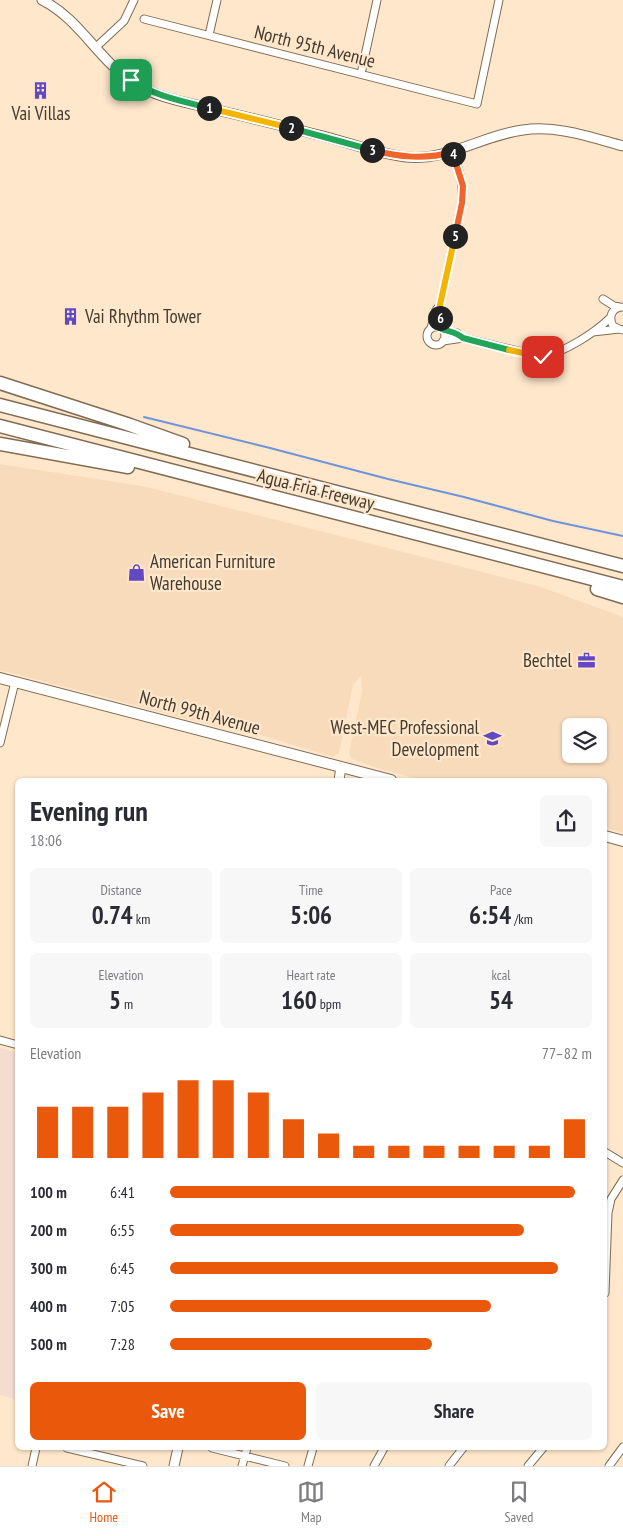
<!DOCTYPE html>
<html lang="en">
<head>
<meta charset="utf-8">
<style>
  :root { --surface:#fff; --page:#f7f7f7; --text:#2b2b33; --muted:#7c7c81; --line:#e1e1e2; --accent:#ea580c }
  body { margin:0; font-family:"PT Sans Narrow",sans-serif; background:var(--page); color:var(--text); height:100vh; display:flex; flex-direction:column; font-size:19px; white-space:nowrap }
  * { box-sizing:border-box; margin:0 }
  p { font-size:16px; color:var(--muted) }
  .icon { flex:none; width:28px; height:28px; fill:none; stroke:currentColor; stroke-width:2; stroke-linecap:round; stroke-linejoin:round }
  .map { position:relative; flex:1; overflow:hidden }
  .side { position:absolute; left:15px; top:778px; width:592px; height:672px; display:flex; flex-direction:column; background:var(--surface); border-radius:8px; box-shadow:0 1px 4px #0004 }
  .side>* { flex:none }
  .controls { position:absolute; left:562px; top:718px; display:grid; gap:10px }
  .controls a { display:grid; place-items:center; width:45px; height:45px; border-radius:8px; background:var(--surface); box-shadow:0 1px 4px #0004; font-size:25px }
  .pin { position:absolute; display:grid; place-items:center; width:42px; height:42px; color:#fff; margin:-21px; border-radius:10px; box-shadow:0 2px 8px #0006 }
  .km { position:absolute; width:25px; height:25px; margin:-12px; border-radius:50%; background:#222; color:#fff; font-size:14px; line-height:25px; text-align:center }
  .round { display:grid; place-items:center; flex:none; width:52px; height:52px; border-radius:8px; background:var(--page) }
  .headline { display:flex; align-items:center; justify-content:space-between; height:85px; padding:0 15px }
  h1 { font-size:28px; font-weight:700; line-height:38px }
  .figures { display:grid; grid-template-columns:repeat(3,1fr); gap:8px; height:85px; padding:5px 15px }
  .figures div { display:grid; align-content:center; border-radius:8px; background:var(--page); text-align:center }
  .figures b { font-size:25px; font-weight:700 }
  .figures small { font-size:14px; font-weight:400 }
  .figures p { font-size:14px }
  .chart { height:140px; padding:10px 15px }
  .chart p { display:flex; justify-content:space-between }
  .chart svg { width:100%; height:90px; margin-top:5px; stroke:var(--accent); stroke-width:6 }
  .action { display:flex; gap:10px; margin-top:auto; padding:10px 15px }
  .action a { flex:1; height:58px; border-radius:8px; background:var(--accent); color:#fff; font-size:20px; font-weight:700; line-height:58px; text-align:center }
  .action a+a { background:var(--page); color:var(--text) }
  ul { padding:0 15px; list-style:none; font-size:16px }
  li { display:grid; grid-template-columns:80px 60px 1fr; align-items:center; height:38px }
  li i { height:12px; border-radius:6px; background:var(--accent) }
  .tabs { display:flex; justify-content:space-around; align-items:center; height:70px; border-top:1px solid var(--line); background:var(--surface); font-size:14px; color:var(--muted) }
  .tabs a { display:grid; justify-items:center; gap:2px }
  .tabs .on { color:var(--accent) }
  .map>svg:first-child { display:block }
</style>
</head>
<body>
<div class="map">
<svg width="623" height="1466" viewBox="0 0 623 1466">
  <rect width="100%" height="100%" fill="#ffe7cb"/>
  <path fill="#f8dbba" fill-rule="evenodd" d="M0 464 142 486 538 586 623 617V833L605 828V780H422L383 770 352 759 349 754 362 691 361 676 353 685 339 753 333 757 251 732 227 726 222 728 0 670ZM571 726H599V754H571Z"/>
  <path fill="#f4dcd1" d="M0 1048 18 1053V1388L15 1399 0 1395Z"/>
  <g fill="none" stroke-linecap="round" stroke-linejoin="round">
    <path stroke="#6f93db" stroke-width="2" d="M144 417 270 448 388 479 464 497 553 521 623 536"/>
    <defs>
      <path id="minor" d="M144 19 477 104 499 0
        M209 35 217 0
        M95 48 124 21 134 0
        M361 74 377 0
        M603 299 614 306 619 307
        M623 307C612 307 608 317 613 326L619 329 623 330
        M427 336a9 9 0 1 1 18 0a9 9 0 1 1-18 0Z
        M431 328 436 310 440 305
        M440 328 441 311 440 305 462 203C464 184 459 169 452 152
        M442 329 457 333 463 338
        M593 332 619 329
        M443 341 463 338 543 357C566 351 593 334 610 318
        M0 743 15 682
        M0 1040 18 1045
        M605 1152 623 1163
        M605 1293 608 1213 611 1199 623 1180
        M67 1448 143 1466
        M212 1448 285 1466
        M32 1466 36 1448
        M242 1466 247 1448
        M308 1466 313 1448
        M374 1466 384 1448
        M449 1466 463 1448
        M528 1466 543 1448
        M609 1466 623 1447"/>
      <path id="tertiary" d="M42 0C80 19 98 60 134 83 157 98 186 102 212 109 248 117 283 126 319 135 348 142 377 154 406 157 448 161 483 135 523 130 557 125 590 137 623 146
        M339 780 341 767
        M174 1466 178 1448"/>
      <path id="secondary" d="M0 678 391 780
        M605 836 623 841"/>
      <path id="motorway" d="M0 383 130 425 183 444
        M0 405 623 566
        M0 426 623 587
        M0 444 128 467
        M597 589 623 597"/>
    </defs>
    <use href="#minor" stroke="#816c53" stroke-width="9"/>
    <use href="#tertiary" stroke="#816c53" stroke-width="11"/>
    <use href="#secondary" stroke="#816c53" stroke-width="12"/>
    <use href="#motorway" stroke="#816c53" stroke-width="15"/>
    <use href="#minor" stroke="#fff" stroke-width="7"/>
    <use href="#tertiary" stroke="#fff" stroke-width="9"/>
    <use href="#secondary" stroke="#fff" stroke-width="10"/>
    <use href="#motorway" stroke="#fff" stroke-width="12"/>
  </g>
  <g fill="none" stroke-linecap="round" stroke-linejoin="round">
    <defs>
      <path id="split-1" d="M131 80C154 96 182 101 209 108"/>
      <path id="split-2" d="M209 108 291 128"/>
      <path id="split-3" d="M291 128 372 150"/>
      <path id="split-4" d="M372 150C399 157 425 160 452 152L453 154"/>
      <path id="split-5" d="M453 154 463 186 462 203 455 236"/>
      <path id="split-6" d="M440 318 441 311 440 305 455 236"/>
      <path id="split-7" d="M440 318V328C448 332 455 331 463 338L509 350"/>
      <path id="split-8" d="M509 350 543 357"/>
    </defs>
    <use href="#split-1" stroke="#fff" stroke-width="10"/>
    <use href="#split-2" stroke="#fff" stroke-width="10"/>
    <use href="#split-3" stroke="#fff" stroke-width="10"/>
    <use href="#split-4" stroke="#fff" stroke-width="10"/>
    <use href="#split-5" stroke="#fff" stroke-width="10"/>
    <use href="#split-6" stroke="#fff" stroke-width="10"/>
    <use href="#split-7" stroke="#fff" stroke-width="10"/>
    <use href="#split-8" stroke="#fff" stroke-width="10"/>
    <use href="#split-1" stroke="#22a559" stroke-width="6"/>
    <use href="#split-2" stroke="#f5b400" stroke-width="6"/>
    <use href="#split-3" stroke="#22a559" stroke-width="6"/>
    <use href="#split-4" stroke="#f0652b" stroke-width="6"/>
    <use href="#split-5" stroke="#f0652b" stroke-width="6"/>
    <use href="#split-6" stroke="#f5b400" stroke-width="6"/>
    <use href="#split-7" stroke="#22a559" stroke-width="6"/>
    <use href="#split-8" stroke="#f5b400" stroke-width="6"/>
  </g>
  <defs>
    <symbol id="building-bare" viewBox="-9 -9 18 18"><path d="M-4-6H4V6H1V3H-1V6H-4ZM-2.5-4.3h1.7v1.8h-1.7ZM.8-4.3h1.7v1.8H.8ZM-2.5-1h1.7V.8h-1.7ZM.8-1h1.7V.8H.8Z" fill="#6249c1" stroke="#ffe7cb" stroke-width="2.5" paint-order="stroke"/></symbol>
    <symbol id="shop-bare" viewBox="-9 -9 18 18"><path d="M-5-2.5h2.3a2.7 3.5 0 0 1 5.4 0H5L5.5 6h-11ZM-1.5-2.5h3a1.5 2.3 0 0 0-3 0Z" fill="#6249c1" stroke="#ffe7cb" stroke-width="2.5" paint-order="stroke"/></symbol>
    <symbol id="office-bare" viewBox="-9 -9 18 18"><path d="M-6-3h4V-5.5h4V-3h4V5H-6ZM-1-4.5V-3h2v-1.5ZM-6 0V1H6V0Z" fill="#6249c1" stroke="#ffe7cb" stroke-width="2.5" paint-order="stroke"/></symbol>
    <symbol id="university-bare" viewBox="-9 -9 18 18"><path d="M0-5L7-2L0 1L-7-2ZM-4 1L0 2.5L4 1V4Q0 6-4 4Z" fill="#6249c1" stroke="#ffe7cb" stroke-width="2.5" paint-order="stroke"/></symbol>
  </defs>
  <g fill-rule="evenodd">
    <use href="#building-bare" x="28" y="78" width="25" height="25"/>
    <use href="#building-bare" x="58" y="304" width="25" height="25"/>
    <use href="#shop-bare" x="124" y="560" width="25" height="25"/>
    <use href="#office-bare" x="574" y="648" width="25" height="25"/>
    <use href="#university-bare" x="480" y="726" width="25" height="25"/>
  </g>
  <g text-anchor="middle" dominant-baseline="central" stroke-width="4.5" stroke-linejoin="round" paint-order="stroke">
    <g font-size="19" fill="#443b30" stroke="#ffe7cb">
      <text transform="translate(315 46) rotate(14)">North 95th Avenue</text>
      <text transform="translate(316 489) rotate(14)">Agua Fria Freeway</text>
      <text transform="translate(200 712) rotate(15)">North 99th Avenue</text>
    </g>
    <g font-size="19" fill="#443b30" stroke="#ffe7cb" text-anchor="start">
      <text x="41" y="113" text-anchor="middle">Vai Villas</text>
      <text x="85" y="316">Vai Rhythm Tower</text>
      <text x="150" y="561">American Furniture<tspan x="150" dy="22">Warehouse</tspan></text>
      <text x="572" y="660" text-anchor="end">Bechtel</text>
      <text x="479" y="727" text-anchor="end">West-MEC Professional<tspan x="479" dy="22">Development</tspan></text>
    </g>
  </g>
</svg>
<div class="controls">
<a><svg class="icon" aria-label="layers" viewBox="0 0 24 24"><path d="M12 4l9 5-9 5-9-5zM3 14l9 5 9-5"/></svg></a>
</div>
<div class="pin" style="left:131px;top:80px;background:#1e9e55"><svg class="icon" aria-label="arrive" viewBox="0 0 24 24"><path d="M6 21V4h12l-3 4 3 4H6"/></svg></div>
<div class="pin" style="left:543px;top:357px;background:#d93025"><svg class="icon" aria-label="check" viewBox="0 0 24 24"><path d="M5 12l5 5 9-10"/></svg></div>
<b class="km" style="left:209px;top:108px">1</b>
<b class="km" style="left:291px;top:128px">2</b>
<b class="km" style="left:372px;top:150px">3</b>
<b class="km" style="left:453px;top:154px">4</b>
<b class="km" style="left:455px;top:236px">5</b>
<b class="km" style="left:440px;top:318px">6</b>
<section class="side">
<div class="headline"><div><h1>Evening run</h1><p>18:06</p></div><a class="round"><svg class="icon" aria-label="share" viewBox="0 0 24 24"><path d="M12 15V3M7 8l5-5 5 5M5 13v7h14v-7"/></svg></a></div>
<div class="figures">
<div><p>Distance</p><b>0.74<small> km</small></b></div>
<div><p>Time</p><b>5:06</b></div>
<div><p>Pace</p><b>6:54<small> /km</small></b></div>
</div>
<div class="figures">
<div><p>Elevation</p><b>5<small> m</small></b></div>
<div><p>Heart rate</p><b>160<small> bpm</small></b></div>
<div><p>kcal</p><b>54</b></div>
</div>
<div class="chart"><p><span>Elevation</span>77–82 m</p>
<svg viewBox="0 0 160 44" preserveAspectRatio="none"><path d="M5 44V19M15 44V19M25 44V19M35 44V12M45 44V6M55 44V6M65 44V12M75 44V25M85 44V32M95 44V38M105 44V38M115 44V38M125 44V38M135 44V38M145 44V38M155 44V25"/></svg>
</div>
<ul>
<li><b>100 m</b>6:41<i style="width:96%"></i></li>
<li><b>200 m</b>6:55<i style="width:84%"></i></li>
<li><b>300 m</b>6:45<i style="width:92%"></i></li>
<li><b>400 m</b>7:05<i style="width:76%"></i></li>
<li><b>500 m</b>7:28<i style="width:62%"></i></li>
</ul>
<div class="action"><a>Save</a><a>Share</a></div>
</section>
</div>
<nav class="tabs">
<a class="on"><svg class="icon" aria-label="home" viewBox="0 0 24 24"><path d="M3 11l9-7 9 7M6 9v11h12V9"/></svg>Home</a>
<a><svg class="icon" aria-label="map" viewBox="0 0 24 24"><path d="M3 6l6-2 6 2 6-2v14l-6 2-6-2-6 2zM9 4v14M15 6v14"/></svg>Map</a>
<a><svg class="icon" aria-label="saved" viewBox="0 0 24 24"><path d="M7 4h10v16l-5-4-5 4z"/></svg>Saved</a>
</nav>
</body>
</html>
